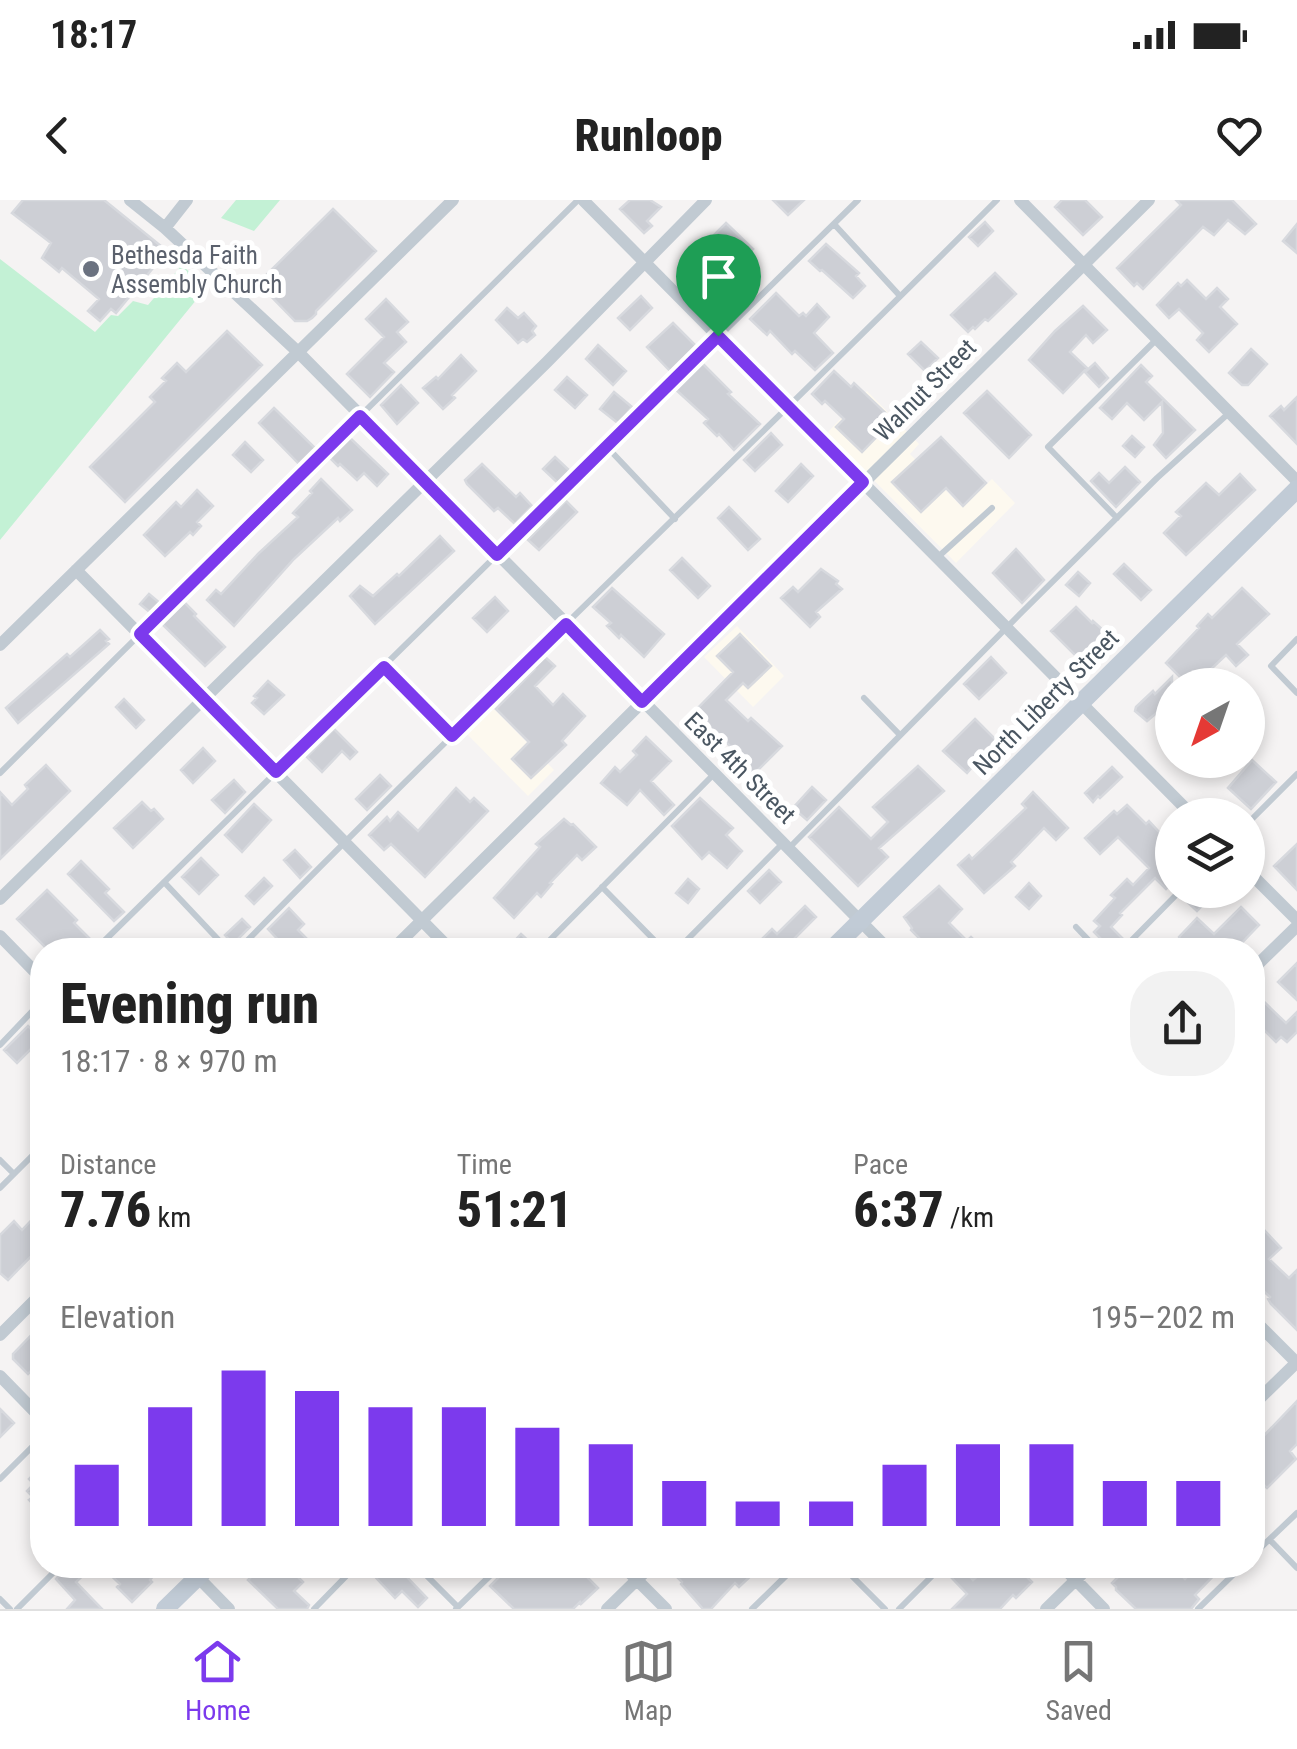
<!DOCTYPE html>
<html lang="en">
<head>
<meta charset="utf-8">
<style>
  :root { --surface:#fff; --page:#f2f2f2; --text:#222; --muted:#767676; --line:#e0e0e0; --accent:#7c3aed }
  body { margin:0; font-family:"Roboto Condensed",sans-serif; background:var(--page); color:var(--text); height:100vh; display:flex; flex-direction:column; font-size:38px; white-space:nowrap }
  * { box-sizing:border-box; margin:0 }
  p { font-size:32px; color:var(--muted) }
  .icon { flex:none; width:55px; height:55px; fill:none; stroke:currentColor; stroke-width:2; stroke-linecap:round; stroke-linejoin:round }
  .map { position:relative; flex:1; overflow:hidden }
  .drawer { position:absolute; left:30px; top:738px; width:1235px; height:640px; display:flex; flex-direction:column; background:var(--surface); border-radius:40px; box-shadow:0 5px 15px #0003 }
  .drawer>* { flex:none }
  .needle { width:65px; rotate:220deg }
  .buttons { position:absolute; left:1155px; top:468px; display:grid; gap:20px }
  .buttons a { display:grid; place-items:center; width:110px; height:110px; border-radius:50%; background:var(--surface); box-shadow:0 5px 15px #0003; font-size:50px }
  .pin { position:absolute; display:grid; place-items:center; width:85px; height:85px; color:#fff; margin:-102px -42px; border-radius:50% 50% 50% 0; rotate:-45deg; box-shadow:0 0 10px #0007 }
  .pin .icon { rotate:45deg }
  .round { display:grid; place-items:center; flex:none; width:105px; height:105px; border-radius:40px; background:var(--page) }
  .overview { display:flex; align-items:center; justify-content:space-between; height:170px; padding:0 30px }
  h1 { font-size:55px; font-weight:800; line-height:75px }
  .metrics { display:grid; grid-template-columns:repeat(3,1fr); gap:15px; height:170px; padding:10px 30px }
  .metrics div { display:grid; align-content:center }
  .metrics b { font-size:50px; font-weight:800 }
  .metrics small { font-size:28px; font-weight:400 }
  .metrics p { font-size:28px }
  .chart { height:280px; padding:20px 30px }
  .chart p { display:flex; justify-content:space-between }
  .chart svg { width:100%; height:180px; margin-top:10px; stroke:var(--accent); stroke-width:6 }
  .status { display:flex; justify-content:space-between; align-items:center; height:70px; padding:0 50px; background:var(--surface); direction:ltr }
  .status svg { height:28px; fill:currentColor }
  header { display:flex; justify-content:space-between; align-items:center; height:130px; padding:0 30px; background:var(--surface); font-size:45px; font-weight:800 }
  .menu { display:flex; justify-content:space-around; align-items:center; height:140px; border-top:2px solid var(--line); background:var(--surface); font-size:28px; color:var(--muted) }
  .menu a { display:grid; justify-items:center; gap:5px }
  .menu .on { color:var(--accent) }
  .map>svg:first-child { display:block }
</style>
</head>
<body>
<div class="status"><b>18:17</b><svg viewBox="0 0 49 12"><path d="M0 12V9h3v3zM5 12V6h3v6zM10 12V3h3v9zM15 12V0h3v12zM26 1h20v11H26zM47 4h2v5h-2z"/></svg></div>
<header><svg class="icon" aria-label="back" viewBox="0 0 24 24"><path d="M15 5l-7 7 7 7"/></svg>Runloop<svg class="icon" aria-label="heart" viewBox="0 0 24 24"><path d="M12 20l-8-8c-3-5 5-10 8-4 3-6 11-1 8 4z"/></svg></header>
<div class="map">
<svg width="1297" height="1409" viewBox="0 0 1297 1409">
  <rect width="100%" height="100%" fill="#f5f3f3"/>
  <path fill="#fdf9ef" d="M867 191 919 244 910 254 962 307 992 279 1015 303 956 363 827 233Z
    M737 426 784 476 753 507 704 457Z
    M489 504 554 570 528 596 464 531Z"/>
  <path fill="#c3f1d5" d="M236 0H280L254 31 221 18Z
    M0 59 95 132 111 115 118 116 133 101 148 105 182 65 206 88 0 340Z"/>
  <path fill="#cdcfd5" stroke="#d7d9de" stroke-width="2.5" d="M23 0H104L167 51 116 113 111 109 100 121 88 111 99 99 62 68 59 72 42 58 51 43 12 13Z
    M630 0H650L661 7 647 21 652 26 644 33 620 9Z
    M773 0H804L788 15Z
    M1062 0H1085L1102 17 1083 35 1055 7Z
    M1176 0H1232L1256 24 1245 34 1228 20 1214 35 1203 27 1143 89 1137 83 1134 86 1117 68 1181 5Z
    M333 9 376 51 316 111V114L312 118 307 121H295L258 83Z
    M985 22 993 31 978 46 969 37Z
    M726 23 753 49 739 60 735 55 710 79 702 71 699 75 690 66 718 39 714 35Z
    M1297 24V53L1283 41Z
    M826 44 859 73 856 76 865 86 853 98 822 70 820 71 809 61Z
    M995 73 1016 94 988 121 985 119 975 129 973 127 968 132 951 115Z
    M1187 80 1206 99 1217 88 1228 99 1220 107 1237 124 1209 152 1197 140 1203 133 1179 109 1169 118 1157 105 1178 83 1181 86Z
    M776 93 799 116 803 113 806 116 817 104 829 117 814 133 833 153 815 170 795 151 792 154 770 131 767 135 750 119Z
    M641 96 652 108 630 130 618 118Z
    M386 99 408 122 397 132 406 142 384 163 394 172 370 197 347 174 384 137 366 119Z
    M1083 106 1107 130 1093 143 1086 135 1070 152 1087 168 1063 193 1029 160 1055 131Z
    M507 108 518 118 524 113 536 126 532 131 535 135 527 142 523 139 518 143 496 120Z
    M673 123 698 148 672 173 647 147Z
    M227 131 262 165 125 302 90 267 155 202 150 197 166 181 162 178 177 163 186 172Z
    M921 142 938 158 925 171 908 154Z
    M598 145 626 171 613 185 586 159Z
    M1251 149 1267 164 1248 185H1242L1229 173Z
    M461 155 476 171 452 195 455 198 443 209 423 188 436 177 438 179Z
    M702 163 731 192 728 194 760 224 734 250 719 234 717 236 704 223 708 219 675 189Z
    M1095 163 1108 178 1099 187 1085 172Z
    M1141 165 1152 176 1146 182 1195 230 1166 258 1154 245 1163 233 1162 202 1144 220 1127 203 1112 219 1100 208Z
    M834 171 851 187 854 183 893 220 862 252 836 227 844 219 825 201 822 204 812 194Z
    M567 177 587 195 575 208 555 190Z
    M401 185 418 203 397 224 381 205Z
    M987 191 1031 235 1009 258 964 213Z
    M614 192 632 207 619 224 600 209Z
    M1297 197V244L1270 216 1281 206 1284 210Z
    M274 208 315 248 299 264 259 223Z
    M771 233 782 245 755 271 744 260Z
    M1132 236 1144 247 1135 257 1123 246Z
    M349 237 388 274 377 286 364 273 357 280 340 264 338 266 329 257Z
    M941 237 986 283 963 306 946 288 921 312 892 282Z
    M245 242 263 260 251 272 233 255Z
    M555 257 571 272 559 284 543 269Z
    M482 264 516 297 520 293 532 306 515 324 498 308 494 311 467 284 465 280Z
    M801 264 813 276 788 302 776 291Z
    M1125 267 1140 282 1116 307 1091 281 1099 273 1109 283Z
    M1240 274 1255 290 1186 355 1164 333 1181 316 1176 312 1206 283 1219 295Z
    M321 279 352 310 340 321 338 318 294 359 234 426 207 400 216 390 221 394 258 354 298 317 293 313 312 293 310 291Z
    M197 290 213 306 197 322 201 326 193 335 190 332 165 356 144 335 176 302 181 307Z
    M566 301 577 312 539 350 528 340Z
    M729 307 760 339 748 350 718 318Z
    M440 336 454 351 375 424 350 396 360 386 373 396 397 374 399 376Z
    M1016 349 1044 380 1022 403 993 373Z
    M682 358 710 386 698 398 670 370Z
    M1124 364 1151 390 1141 400 1114 374Z
    M821 369 838 381 836 384 842 389 816 412 820 417 810 427 781 398 793 387 798 392Z
    M1078 372 1090 383 1079 396 1066 385Z
    M612 388 664 434 644 457 621 435 619 438 607 426 611 423 593 407Z
    M1242 388 1269 414 1237 444 1248 455 1236 466 1226 455 1194 485H1188L1166 463 1199 428 1197 426 1208 414 1212 418Z
    M149 394 161 404 151 413 140 404Z
    M495 397 508 411 487 432 473 418Z
    M183 401 196 414 194 416 225 447 205 466 161 423Z
    M1076 407 1092 423 1093 421 1113 439 1103 450 1097 445 1081 461 1051 431Z
    M100 430 109 439 106 441 109 444 18 523 6 508 67 454 70 457Z
    M740 434 771 466 748 488 743 483 726 500 748 521 751 518 782 546 753 575 739 562 743 559 725 541 721 545 691 515 733 472 717 456Z
    M544 456 555 466 535 486 553 505 563 494 585 516 562 541 566 545 531 578 512 559 529 542 496 509 535 469 533 467Z
    M991 457 1006 473 979 499 964 484Z
    M1172 477V500L1147 521 1135 511 1136 507 1153 491 1155 494Z
    M268 481 284 495 264 514 252 503 257 498 254 496Z
    M124 499 144 520 136 528 116 507Z
    M975 519 1000 544 984 560 981 557 967 573 943 551Z
    M334 529 357 552 350 559 342 551 322 572 307 557Z
    M646 537 671 561 651 581 674 605 664 615 640 590 627 605 601 583 615 567 620 572 637 555 633 551Z
    M203 548 215 561 193 583 181 570Z
    M1252 560 1276 582 1251 609 1228 588Z
    M46 565 70 591 0 659V592L12 605 28 589 25 585Z
    M918 566 944 591 879 648 888 657 858 686 809 637 839 607 871 639 888 622 873 607Z
    M1112 567 1122 577 1100 598 1098 596 1093 602 1085 593Z
    M380 575 391 586 367 610 356 599Z
    M234 580 245 592 225 613 212 600Z
    M812 587 826 600 807 620 793 608Z
    M456 588 470 602 474 598 488 611 425 677 391 644 384 650 369 635 387 617 390 621 398 612 418 631Z
    M1033 592 1068 628 1056 640 1044 628 1011 662 1015 666 984 693 958 665 969 655 972 659 1026 608 1022 604Z
    M700 598 733 628 726 635 742 651 727 668 709 652 702 659 672 626Z
    M142 602 151 611 154 609 163 619 133 648 114 628Z
    M254 604 271 620 242 652 225 635Z
    M1127 605 1146 624 1149 621 1172 646V683L1166 689 1155 678 1120 713 1122 715 1111 727 1123 739 1115 750H1112L1094 732 1100 726 1094 721 1115 698 1111 695 1127 679 1133 685 1149 668 1118 637 1100 654 1085 638 1114 611 1117 614Z
    M564 619 571 625 573 624 596 647 582 660 577 655 550 683 552 684 541 697 537 693 514 718 494 698 540 647 536 644Z
    M1297 644V690L1274 666Z
    M295 650 311 667 300 678 284 660Z
    M201 658 218 675 199 694 182 677Z
    M81 661 109 689 105 693 124 712 114 721 68 674Z
    M769 670 781 682 760 703 748 691Z
    M264 678 272 686 254 704 246 696Z
    M688 679 699 689 688 703 676 693Z
    M1029 683 1041 696 1029 709 1016 697Z
    M939 686 962 709 949 723 967 741 971 737 984 750H931L911 730 912 728 904 717Z
    M47 690 77 720 74 723 93 742 88 750H59L53 744 48 750 17 719Z
    M1189 690H1217L1197 711 1183 698Z
    M805 706 816 717 793 740 780 750H766L758 743 772 729 777 734Z
    M1241 707 1259 725 1235 750H1189L1181 742 1179 737 1197 718 1214 734Z
    M289 708 304 724 298 730 318 750H288L268 729Z
    M242 719 250 727 233 744 225 735Z
    M521 734 534 746 533 750H506Z
    M1297 763V800L1278 782Z
    M1260 798 1286 823 1297 812V832L1287 842 1281 837 1276 842 1252 818V806Z
    M28 826 41 839 17 863 4 850Z
    M42 1009V1045L8 1080 0 1073V1035L14 1021 22 1030Z
    M1252 1017 1281 1048 1269 1059 1289 1078 1297 1070V1130L1271 1104 1268 1099 1270 1097 1254 1082 1260 1076 1252 1067Z
    M42 1124V1160L28 1174 13 1159V1154Z
    M1297 1201V1244L1290 1251 1296 1259 1267 1288 1252 1274V1248Z
    M0 1209 14 1223 0 1237Z
    M42 1266V1306L41 1305 37 1308 29 1300 33 1297 27 1291 34 1284 29 1279Z
    M68 1365H94L76 1382 102 1409H67L75 1400 56 1379Z
    M100 1365H142L153 1376 150 1380 152 1382 132 1402 117 1387 120 1384Z
    M263 1365H286L303 1382 294 1391 309 1405 307 1409H278L248 1380Z
    M364 1365H391L401 1375 403 1373 427 1398 418 1407 402 1391 395 1398Z
    M511 1365H587L593 1370 587 1377 598 1388 581 1404 580 1402 573 1409H514L490 1386Z
    M690 1365H746L754 1373 739 1387 735 1383 711 1409H703L681 1384 682 1382 678 1378Z
    M951 1365H959L973 1380 990 1365H1015L1032 1382 1016 1398 1013 1395 1000 1409H952L967 1394 946 1372Z
    M1130 1365H1164L1172 1372 1175 1369 1185 1379 1198 1365H1224L1195 1395 1199 1399 1191 1409H1136L1116 1390V1387L1112 1383Z"/>
  <g fill="none" stroke-linecap="round" stroke-linejoin="round">
    <path stroke="#c1cad2" stroke-width="6" d="M834 24 900 96
      M607 247 675 319
      M1117 318 1048 247 1157 139
      M938 357 992 308
      M1297 439 1271 466 1297 493
      M384 467 452 537
      M864 498 900 535
      M0 573 578 0
      M1248 623 1297 574
      M790 647 1020 414 1157 278 1229 213
      M164 682 228 750
      M602 687 664 750
      M1076 727 1098 750
      M95 750 858 0
      M238 750C487 496 746 252 997 0
      M540 750 714 574
      M677 750 782 644
      M1122 750 1181 690
      M0 845 42 801
      M0 960 14 974
      M0 988 42 946
      M0 1279 42 1237
      M1270 1340 1297 1368
      M1252 1356 1297 1313
      M416 1365 458 1407
      M841 1365 885 1409
      M0 1399 10 1409
      M17 1409 61 1365
      M314 1409 357 1365
      M456 1409 501 1365
      M752 1409 797 1365
      M899 1409 943 1365
      M1198 1409 1243 1365"/>
    <path stroke="#c1cad2" stroke-width="12" d="M130 0 165 28 298 152 889 750
      M583 0 1192 615
      M1020 0 1297 281
      M165 28 187 0
      M76 370 451 750
      M0 445 453 0
      M1248 671 1297 720
      M0 699 547 162 706 0
      M0 736 42 779
      M392 750 1149 0
      M1252 770 1297 726
      M1252 1118 1297 1163
      M0 1135 42 1093
      M0 1176 42 1219
      M1252 1206 1297 1162
      M186 1365 229 1409
      M622 1365 666 1409
      M1061 1365 1104 1409
      M607 1409 652 1365
      M1046 1409 1091 1365"/>
    <path stroke="#c1cbd6" stroke-width="18" d="M831 750 1297 289
      M165 1409 210 1365"/>
  </g>
  <g fill="none" stroke-linecap="round" stroke-linejoin="round">
    <defs>
      <path id="route" d="M718 136 863 282 642 502 566 424 452 536 384 467 276 572 140 434 360 216 497 355Z"/>
    </defs>
    <use href="#route" stroke="#fff" stroke-width="20"/>
    <use href="#route" stroke="#7c3aed" stroke-width="12"/>
  </g>
  <circle fill="#6b7280" stroke="#fff" stroke-width="4" cx="91" cy="69" r="10"/>
  <g text-anchor="middle" dominant-baseline="central" stroke-width="10" stroke-linejoin="round" paint-order="stroke">
    <g font-size="25" fill="#5b616d" stroke="#fff" text-anchor="start">
      <text x="111" y="55">Bethesda Faith<tspan x="111" dy="29">Assembly Church</tspan></text>
    </g>
    <g font-size="25" fill="#4a5661" stroke="#fff">
      <text transform="translate(925 190) rotate(-45)">Walnut Street</text>
      <text transform="translate(1046 502) rotate(-45)">North Liberty Street</text>
      <text transform="translate(740 568) rotate(45)">East 4th Street</text>
    </g>
  </g>
</svg>
<div class="buttons">
<a><svg class="needle" viewBox="-14 -14 28 28"><path d="M0-13l5 13h-10z" fill="#e53935"/><path d="M0 13l5-13h-10z" fill="#767676"/></svg></a>
<a><svg class="icon" aria-label="layers" viewBox="0 0 24 24"><path d="M12 4l9 5-9 5-9-5zM3 14l9 5 9-5"/></svg></a>
</div>
<div class="pin" style="left:718px;top:136px;background:#1e9e55"><svg class="icon" aria-label="arrive" viewBox="0 0 24 24"><path d="M6 21V4h12l-3 4 3 4H6"/></svg></div>
<section class="drawer">
<div class="overview"><div><h1>Evening run</h1><p>18:17 · 8 × 970 m</p></div><a class="round"><svg class="icon" aria-label="share" viewBox="0 0 24 24"><path d="M12 15V3M7 8l5-5 5 5M5 13v7h14v-7"/></svg></a></div>
<div class="metrics">
<div><p>Distance</p><b>7.76<small> km</small></b></div>
<div><p>Time</p><b>51:21</b></div>
<div><p>Pace</p><b>6:37<small> /km</small></b></div>
</div>
<div class="chart"><p><span>Elevation</span>195–202 m</p>
<svg viewBox="0 0 160 44" preserveAspectRatio="none"><path d="M5 44V29M15 44V15M25 44V6M35 44V11M45 44V15M55 44V15M65 44V20M75 44V24M85 44V33M95 44V38M105 44V38M115 44V29M125 44V24M135 44V24M145 44V33M155 44V33"/></svg>
</div>
</section>
</div>
<nav class="menu">
<a class="on"><svg class="icon" aria-label="home" viewBox="0 0 24 24"><path d="M3 11l9-7 9 7M6 9v11h12V9"/></svg>Home</a>
<a><svg class="icon" aria-label="map" viewBox="0 0 24 24"><path d="M3 6l6-2 6 2 6-2v14l-6 2-6-2-6 2zM9 4v14M15 6v14"/></svg>Map</a>
<a><svg class="icon" aria-label="saved" viewBox="0 0 24 24"><path d="M7 4h10v16l-5-4-5 4z"/></svg>Saved</a>
</nav>
</body>
</html>
